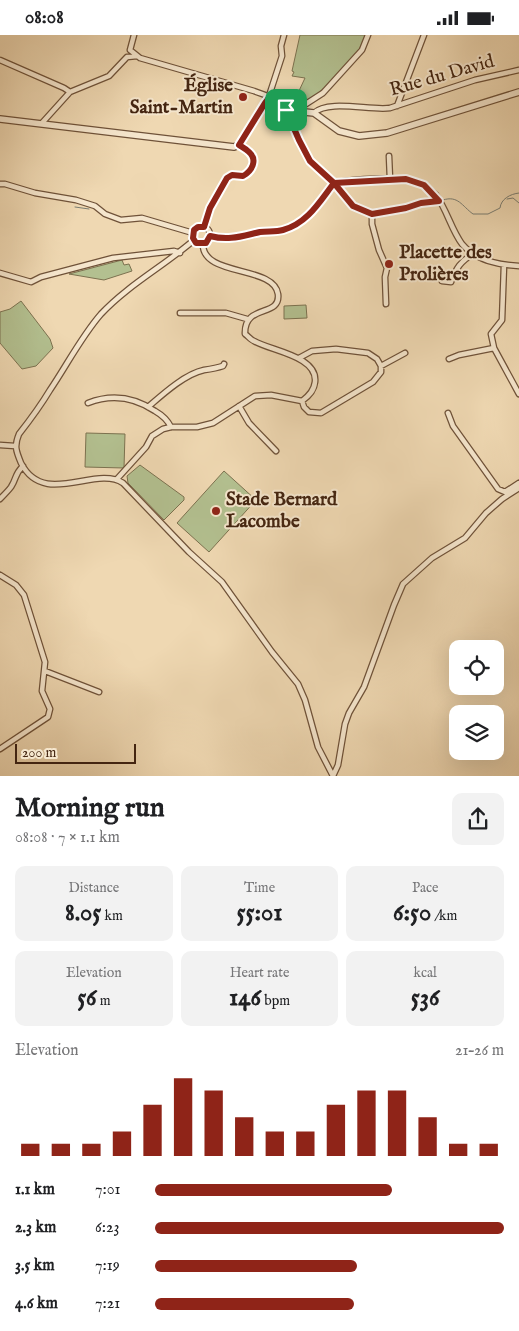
<!DOCTYPE html>
<html lang="en">
<head>
<meta charset="utf-8">
<style>
  :root { --surface:#fff; --page:#f2f2f2; --text:#202124; --muted:#757577; --accent:#8f2418 }
  body { margin:0; font-family:"IM FELL English",serif; background:var(--page); color:var(--text); height:100vh; display:flex; flex-direction:column; font-size:19px; white-space:nowrap }
  * { box-sizing:border-box; margin:0 }
  p { font-size:16px; color:var(--muted) }
  .icon { flex:none; width:28px; height:28px; fill:none; stroke:currentColor; stroke-width:2; stroke-linecap:round; stroke-linejoin:round }
  .map { position:relative; height:741px; overflow:hidden }
  .details { display:flex; flex-direction:column; background:var(--surface); flex:1 }
  .details>* { flex:none }
  .buttons { position:absolute; left:449px; top:605px; display:grid; gap:10px }
  .buttons a { display:grid; place-items:center; width:55px; height:55px; border-radius:10px; background:var(--surface); box-shadow:0 5px 20px #0002; font-size:25px }
  .scale { position:absolute; left:15px; bottom:12px; width:121px; box-sizing:border-box; padding-left:5px; border:2px solid #442511; border-top:0; font-size:14px; line-height:18px; white-space:nowrap; color:#442511; -webkit-text-stroke:4px #f5e6cd; paint-order:stroke }
  .pin { position:absolute; display:grid; place-items:center; width:42px; height:42px; color:#fff; margin:-21px; border-radius:10px; box-shadow:0 2px 8px #0006 }
  .round { display:grid; place-items:center; flex:none; width:52px; height:52px; border-radius:10px; background:var(--page) }
  .headline { display:flex; align-items:center; justify-content:space-between; height:85px; padding:0 15px }
  h1 { font-size:28px; font-weight:800; line-height:38px }
  .figures { display:grid; grid-template-columns:repeat(3,1fr); gap:8px; height:85px; padding:5px 15px }
  .figures div { display:grid; align-content:center; border-radius:10px; background:var(--page); text-align:center }
  .figures b { font-size:25px; font-weight:800 }
  .figures small { font-size:14px; font-weight:400 }
  .figures p { font-size:14px }
  .chart { height:140px; padding:10px 15px }
  .chart p { display:flex; justify-content:space-between }
  .chart svg { width:100%; height:90px; margin-top:5px; stroke:var(--accent); stroke-width:6 }
  ul { padding:0 15px; list-style:none; font-size:16px }
  li { display:grid; grid-template-columns:80px 60px 1fr; align-items:center; height:38px }
  li i { height:12px; border-radius:6px; background:var(--accent) }
  .status { display:flex; justify-content:space-between; align-items:center; height:35px; padding:0 25px; background:var(--surface); direction:ltr }
  .status svg { height:14px; fill:currentColor }
  .map>svg:first-child { display:block }
</style>
</head>
<body>
<div class="status"><b>08:08</b><svg viewBox="0 0 49 12"><path d="M0 12V9h3v3zM5 12V6h3v6zM10 12V3h3v9zM15 12V0h3v12zM26 1h20v11H26zM47 4h2v5h-2z"/></svg></div>
<div class="map">
<svg width="519" height="741" viewBox="0 0 519 741">
  <rect width="100%" height="100%" fill="#efd8b2"/>
  <filter id="stains"><feTurbulence type="fractalNoise" baseFrequency=".004" numOctaves="4"/><feColorMatrix values="0 0 0 0 .2 0 0 0 0 .09 0 0 0 0 .02 0 0 0 .5 -.17"/></filter>
  <radialGradient id="worn" r=".72"><stop offset=".6" stop-color="#630" stop-opacity="0"/><stop offset="1" stop-color="#630" stop-opacity=".3"/></radialGradient>
  <path fill="#b3c090" stroke="#7c7250" d="M300 0H367C355 27 325 55 300 71L299 67 304 64V61L298 58 305 43 292 41 294 37 292 36Z
    M122 225 124 230 129 229 132 236 104 245 69 239Z
    M21 266 50 304 53 313 36 331 22 334 0 308V277L10 274Z
    M306 270 307 283 284 284V271Z
    M86 398 125 399 124 433 85 432Z
    M140 430 184 462V465L164 485 128 448 127 441Z
    M224 436 256 465 209 517 177 488Z"/>
  <g fill="none" stroke-linecap="round" stroke-linejoin="round">
    <path stroke="#797d73" stroke-width="1" d="M507 164 513 163 519 168
      M443 165C458 160 462 171 473 179H488L500 173C501 164 510 159 519 158
      M75 172 89 174"/>
    <defs>
      <path id="minor" d="M134 0 130 15 140 23 254 56 265 60 268 64 282 21 281 11 284 0
        M0 25 64 53 70 57
        M397 71 424 0
        M286 75 299 105 310 126 334 148 353 171 359 174 372 179 405 173 421 167 439 165
        M295 76 323 58 362 15 368 0
        M314 78C328 64 371 76 390 73L475 45 519 35
        M42 88 70 57 109 41 127 22 137 21
        M389 121 390 144
        M334 148C352 144 401 141 417 147 424 150 430 155 436 160 447 175 451 194 462 209 475 225 500 230 519 231
        M0 149H5L35 158 76 165 95 171 105 179 121 185 142 183 193 198
        M372 179V189L379 215 387 233 385 242 386 269
        M192 200a9 9 0 1 1 18 0a9 9 0 1 1-18 0Z
        M204 192 210 173 227 143 232 141H243C252 137 258 125 249 117 246 114 242 112 239 110
        M210 201C230 206 241 201 260 197 268 196 276 196 283 195 308 188 319 166 334 148
        M194 205C164 231 128 250 101 279 81 302 67 330 50 355 41 370 30 385 19 399 14 411 16 416 21 428 44 473 95 430 123 448L189 517 222 547 272 617 298 649 305 665 318 712 333 741
        M504 230 502 285 491 299 494 313 519 359
        M0 238 31 247 41 242 113 223 174 216 180 218
        M442 246 451 247C456 233 461 226 473 219
        M180 278H226L247 284
        M299 323 312 316 336 314 368 318 377 324 381 331V337L373 347 321 378 309 377 304 372 302 366
        M449 324 459 320 494 313
        M381 331 405 318
        M88 368C111 359 134 362 155 376 162 380 167 384 171 392
        M239 371 249 388 276 416
        M148 372C163 359 185 339 204 335 211 334 217 333 223 331L224 329
        M448 378 453 391 498 454 505 457 519 448
        M0 410 15 411
        M117 444 146 412 152 401 163 394 171 392H197L213 388 255 361 271 360 302 366C309 361 314 356 315 347 318 321 271 316 254 306 251 305 248 301 245 299 244 268 281 283 278 259 274 230 202 242 203 209
        M0 464C4 460 8 456 11 452 17 443 14 440 23 431
        M0 540 16 550 24 560 45 627 42 656 50 674 48 682 0 714
        M45 636 99 657
        M333 741 338 730 345 689 349 678 364 652 394 570 403 549 432 523 465 503 486 478 502 464 519 453"/>
      <path id="tertiary" d="M0 84 234 112 239 110 268 64 286 75 314 78 339 96 359 101 387 98 519 57"/>
    </defs>
    <use href="#minor" stroke="#6f5239" stroke-width="7"/>
    <use href="#tertiary" stroke="#6f5239" stroke-width="8"/>
    <use href="#minor" stroke="#f5e6cd" stroke-width="4.5"/>
    <use href="#tertiary" stroke="#f5e6cd" stroke-width="5.5"/>
  </g>
  <g fill="none" stroke-linecap="round" stroke-linejoin="round">
    <defs>
      <path id="route" d="M286 75 268 64 265 68 239 110C242 112 246 114 249 117 258 125 252 136 243 141L232 140 227 143 210 173 204 192H198L194 195 193 203 196 208H206L210 201C229 206 242 201 260 197 268 196 276 197 283 195 308 188 320 166 334 148L353 171 372 179 406 173 421 168 439 166 424 150 406 144 334 148 310 126 299 105 286 75"/>
    </defs>
    <use href="#route" stroke="#fff" stroke-width="10"/>
    <use href="#route" stroke="#8f2418" stroke-width="6"/>
  </g>
  <g fill="#8f2418" stroke="#f5e6cd" stroke-width="2">
    <circle cx="243" cy="62" r="5"/>
    <circle cx="389" cy="229" r="5"/>
    <circle cx="216" cy="476" r="5"/>
  </g>
  <g text-anchor="middle" dominant-baseline="central" stroke-width="4" stroke-linejoin="round" paint-order="stroke">
    <g font-size="19" fill="#442511" stroke="#f5e6cd">
      <text transform="translate(442 41) rotate(-16)">Rue du David</text>
    </g>
    <g font-size="19" font-weight="bold" fill="#442511" stroke="#f5e6cd" text-anchor="start">
      <text x="233" y="51" text-anchor="end">Église<tspan x="233" dy="22">Saint-Martin</tspan></text>
      <text x="399" y="218">Placette des<tspan x="399" dy="22">Prolières</tspan></text>
      <text x="226" y="465">Stade Bernard<tspan x="226" dy="22">Lacombe</tspan></text>
    </g>
  </g>
  <rect width="100%" height="100%" filter="url(#stains)"/>
  <rect width="100%" height="100%" fill="url(#worn)"/>
</svg>
<div class="buttons">
<a><svg class="icon" aria-label="locate" viewBox="0 0 24 24"><circle cx="12" cy="12" r="6"/><path d="M12 2v4M12 18v4M2 12h4M18 12h4"/></svg></a>
<a><svg class="icon" aria-label="layers" viewBox="0 0 24 24"><path d="M12 4l9 5-9 5-9-5zM3 14l9 5 9-5"/></svg></a>
</div>
<div class="scale">200 m</div>
<div class="pin" style="left:286px;top:75px;background:#1e9e55"><svg class="icon" aria-label="arrive" viewBox="0 0 24 24"><path d="M6 21V4h12l-3 4 3 4H6"/></svg></div>
</div>
<section class="details">
<div class="headline"><div><h1>Morning run</h1><p>08:08 · 7 × 1.1 km</p></div><a class="round"><svg class="icon" aria-label="share" viewBox="0 0 24 24"><path d="M12 15V3M7 8l5-5 5 5M5 13v7h14v-7"/></svg></a></div>
<div class="figures">
<div><p>Distance</p><b>8.05<small> km</small></b></div>
<div><p>Time</p><b>55:01</b></div>
<div><p>Pace</p><b>6:50<small> /km</small></b></div>
</div>
<div class="figures">
<div><p>Elevation</p><b>56<small> m</small></b></div>
<div><p>Heart rate</p><b>146<small> bpm</small></b></div>
<div><p>kcal</p><b>536</b></div>
</div>
<div class="chart"><p><span>Elevation</span>21–26 m</p>
<svg viewBox="0 0 160 44" preserveAspectRatio="none"><path d="M5 44V38M15 44V38M25 44V38M35 44V32M45 44V19M55 44V6M65 44V12M75 44V25M85 44V32M95 44V32M105 44V19M115 44V12M125 44V12M135 44V25M145 44V38M155 44V38"/></svg>
</div>
<ul>
<li><b>1.1 km</b>7:01<i style="width:68%"></i></li>
<li><b>2.3 km</b>6:23<i style="width:100%"></i></li>
<li><b>3.5 km</b>7:19<i style="width:58%"></i></li>
<li><b>4.6 km</b>7:21<i style="width:57%"></i></li>
</ul>
</section>
</body>
</html>
